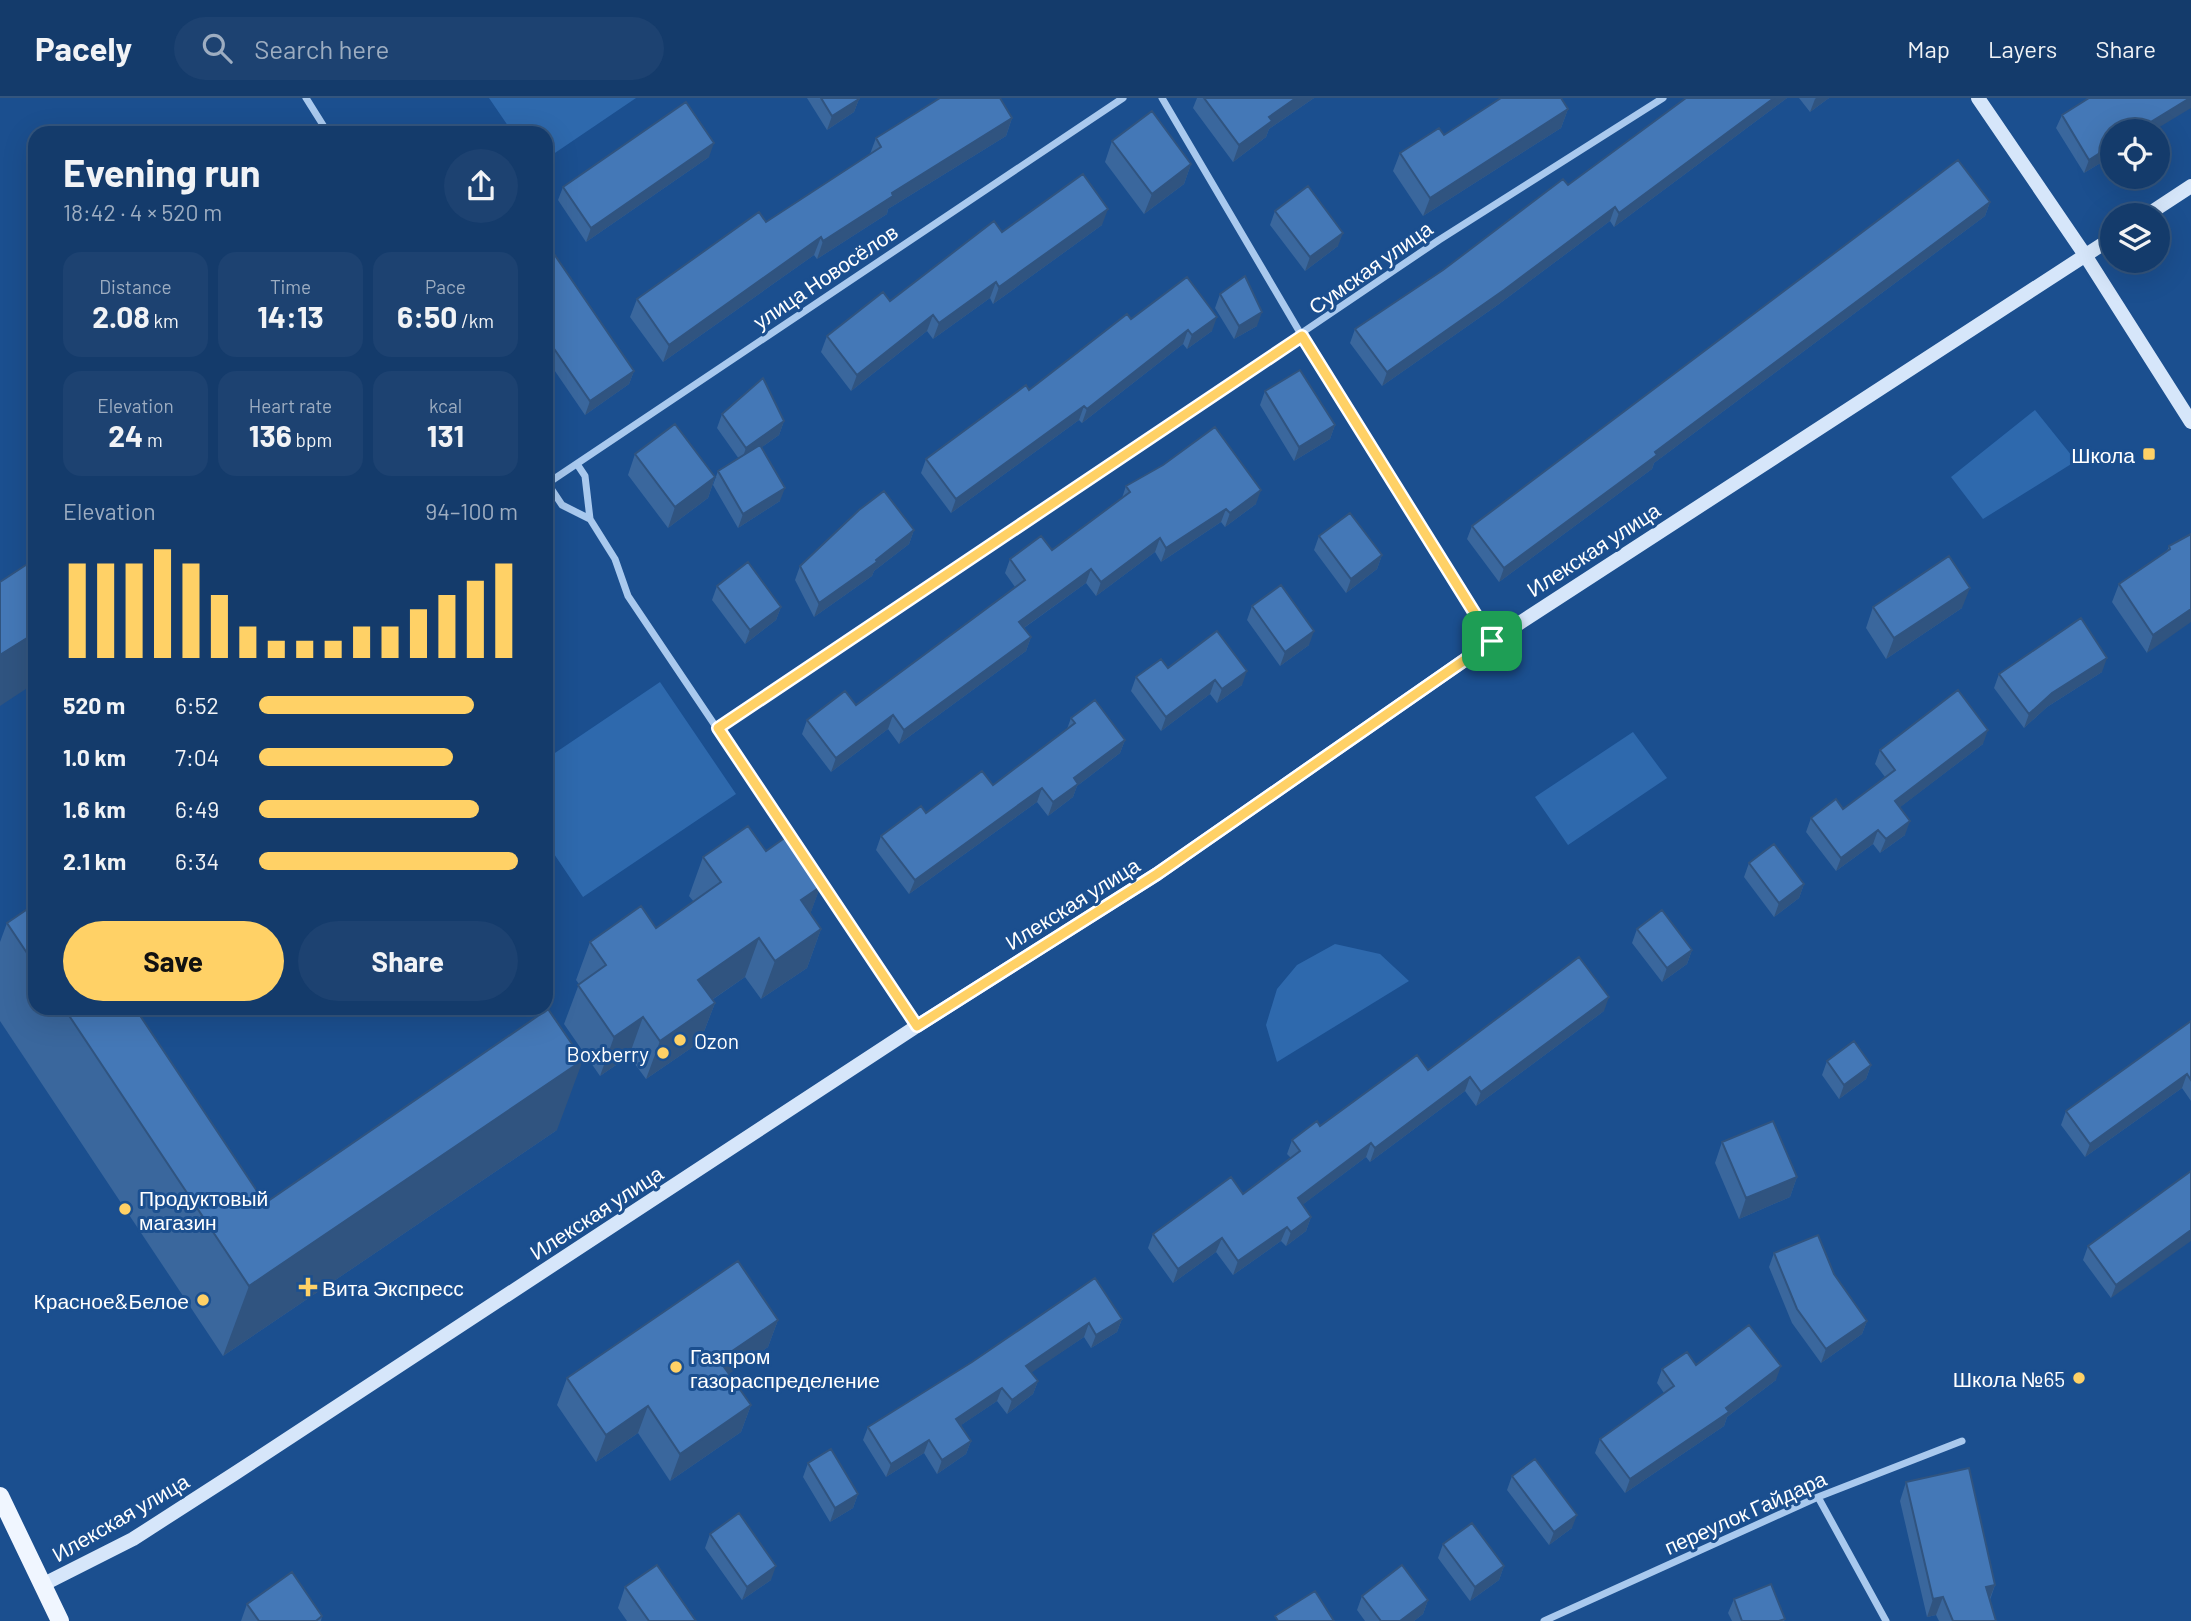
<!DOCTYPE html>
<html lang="en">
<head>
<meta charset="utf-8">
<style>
  :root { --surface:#143b6b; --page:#1d4271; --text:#f1f3f6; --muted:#9dadc1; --line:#33557e; --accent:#ffd166 }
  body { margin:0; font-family:Barlow,sans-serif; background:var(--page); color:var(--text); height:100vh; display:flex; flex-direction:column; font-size:26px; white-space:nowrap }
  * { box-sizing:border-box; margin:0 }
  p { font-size:23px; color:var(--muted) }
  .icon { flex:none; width:38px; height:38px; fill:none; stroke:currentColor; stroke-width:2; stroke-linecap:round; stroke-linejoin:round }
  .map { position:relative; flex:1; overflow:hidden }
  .side { position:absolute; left:28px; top:28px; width:525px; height:889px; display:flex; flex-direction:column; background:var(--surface); border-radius:21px; box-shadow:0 7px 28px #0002,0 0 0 2px var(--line) }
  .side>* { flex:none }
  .tools { position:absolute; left:2100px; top:21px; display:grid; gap:14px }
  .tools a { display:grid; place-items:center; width:70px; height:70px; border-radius:50%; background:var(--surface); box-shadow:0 7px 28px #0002,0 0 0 2px var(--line); font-size:35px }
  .pin { position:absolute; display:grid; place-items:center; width:60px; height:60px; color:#fff; margin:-30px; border-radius:14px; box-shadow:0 4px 10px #0006 }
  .round { display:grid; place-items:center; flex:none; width:74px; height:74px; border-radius:37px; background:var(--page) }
  .overview { display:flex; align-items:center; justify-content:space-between; height:119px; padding:0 35px }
  h1 { font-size:38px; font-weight:700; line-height:52px }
  .figures { display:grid; grid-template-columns:repeat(3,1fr); gap:10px; height:119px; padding:7px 35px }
  .figures div { display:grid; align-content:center; border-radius:18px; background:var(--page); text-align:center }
  .figures b { font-size:30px; font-weight:700 }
  .figures small { font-size:19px; font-weight:400 }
  .figures p { font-size:19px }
  .chart { height:196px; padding:14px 35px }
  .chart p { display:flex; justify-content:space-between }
  .chart svg { width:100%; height:126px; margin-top:7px; stroke:var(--accent); stroke-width:6 }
  .cta { display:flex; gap:14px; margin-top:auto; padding:14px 35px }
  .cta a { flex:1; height:80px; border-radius:42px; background:var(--accent); color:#111; font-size:28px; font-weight:700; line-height:80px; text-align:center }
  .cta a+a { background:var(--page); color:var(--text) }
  ul { padding:0 35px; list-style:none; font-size:23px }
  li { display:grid; grid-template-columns:112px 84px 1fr; align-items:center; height:52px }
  li i { height:18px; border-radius:9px; background:var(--accent) }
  header { display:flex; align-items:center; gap:42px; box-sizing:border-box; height:98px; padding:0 35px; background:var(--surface); border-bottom:2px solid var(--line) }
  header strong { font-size:33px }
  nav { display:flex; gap:38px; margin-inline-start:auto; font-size:24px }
  .search { width:490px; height:63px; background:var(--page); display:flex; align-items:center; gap:18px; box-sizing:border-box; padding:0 24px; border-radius:38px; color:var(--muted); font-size:26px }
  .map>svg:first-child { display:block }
</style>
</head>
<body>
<header>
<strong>Pacely</strong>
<div class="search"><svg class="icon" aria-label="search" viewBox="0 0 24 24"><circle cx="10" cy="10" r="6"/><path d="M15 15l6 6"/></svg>Search here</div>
<nav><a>Map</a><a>Layers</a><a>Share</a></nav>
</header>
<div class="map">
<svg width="2191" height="1523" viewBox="0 0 2191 1523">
  <rect width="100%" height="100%" fill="#1b4f8f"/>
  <path fill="#2e69ad" d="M489 0H636L546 61V35H513Z
    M2035 312 2076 363 1983 421 1951 379Z
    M660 584 736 696 583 799 546 744V661Z
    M1633 634 1667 680 1568 747 1535 699Z
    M1335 846 1380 856 1409 883 1277 964 1266 927 1277 891 1297 867Z"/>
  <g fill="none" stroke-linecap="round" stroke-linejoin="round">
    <path stroke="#a9c9ee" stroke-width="7" d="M306 0 328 35
      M1162 0 1302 238 1492 542
      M577 366 585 378 590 421 615 461 628 498 917 928
      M546 383 562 407 590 421
      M548 385 1123 0
      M718 630 1439 142 1663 0
      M1818 1399 1886 1523
      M1544 1523 1818 1399 1962 1343"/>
    <path stroke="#d6e6fa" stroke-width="14" d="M1978 0 2085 157 2191 324
      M2147 117 2191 88
      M42 1487 133 1441 234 1376 917 928 1157 776 1492 543 2112 140"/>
    <path stroke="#f0f6ff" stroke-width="18" d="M0 1398 60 1523"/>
  </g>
  <path fill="#3a679d" d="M807 0H859V1L854 14 827 32Z
    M1197 0H1314L1269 31 1266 39 1233 64 1193 10Z
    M1686 0H1787L1614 129 1610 123 1499 206 1382 288 1350 245 1355 231 1568 87Z
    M1799 0H1829L1810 14Z
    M1568 11 1561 30 1423 118 1393 73 1400 55 1444 37Z
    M2062 17 2112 33V58L2084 75 2056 30Z
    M1012 20 1006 38 888 111 887 116 817 161 814 157 663 264 630 219 637 201 766 124 870 56 876 40Z
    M1112 43 1191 66 1184 86 1144 116 1105 64Z
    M709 59 586 144 558 102 563 89Z
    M1990 104 1985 118 1654 365 1652 371 1499 484 1467 441 1472 428Z
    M1275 113 1338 148 1305 173 1270 127Z
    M1102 127 993 206 990 200 933 241 927 233 851 293 821 254 827 238 890 203 1002 134Z
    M546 157 634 273 629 286 585 317 546 260Z
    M1220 196 1257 228 1234 241 1215 210Z
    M1131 221 1212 233 1187 251 1183 246 1082 325 1079 322 951 415 921 375 926 361 1029 292Z
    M1265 293 1335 327 1330 341 1294 363 1260 307Z
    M722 316 784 323 779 337 762 349 780 403 738 430 713 387 718 373 739 361 717 330Z
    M635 356 715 379 708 400 668 430 628 377Z
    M1126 388 1256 406 1225 429 1221 424 1161 464 1155 454 1096 498 1086 485 1024 530 1031 539 1026 553 899 646 888 631 831 674 802 636 807 622 856 607 1015 489 1005 475 1010 461 1052 452 1122 400Z
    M914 432 909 446 874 473 872 478 814 519 795 482 800 468Z
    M2191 436 2147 555 2112 504 2119 486 2167 453 2169 448Z
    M1319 438 1382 457 1377 471 1346 495 1314 452Z
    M717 488 781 509 776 522 745 546 712 502Z
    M1252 508 1309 547 1280 568 1247 522Z
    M1873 509 1962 510 1886 561 1866 530Z
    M1168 570 1242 587 1217 605 1210 596 1161 633 1131 593 1136 579Z
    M2102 574 2047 609 2024 630 1994 590 1999 576Z
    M1071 620 1125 642 1120 655 1077 688 1073 699 1048 718 1037 704 909 796 876 752 881 738 993 687 1067 631Z
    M1983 646 1900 709 1905 737 1880 755 1873 746 1836 773 1806 734 1811 720 1843 711 1885 679 1875 666 1880 652Z
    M766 753 820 789 810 816 821 831 807 870 761 901 745 879 712 902 715 905 700 944 646 981 629 958 600 978 564 926 579 886 576 882 590 844 656 830 694 804 689 798 703 759Z
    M1749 765 1804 786 1799 800 1774 819 1744 779Z
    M35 806V910H135L265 1105 557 1032 223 1258 0 923V844L7 825Z
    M1637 831 1692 852 1687 866 1662 884 1632 845Z
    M1604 913 1476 1008 1465 993 1370 1064 1366 1059 1302 1107 1311 1119 1306 1133 1286 1148 1281 1143 1233 1177 1216 1154 1173 1185 1148 1150 1153 1136 1243 1096 1291 1060 1287 1056 1292 1042 1428 972Z
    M2191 923V1003L2182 990 2085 1059 2061 1027 2066 1013Z
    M1827 963 1871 967 1866 981 1839 1001 1822 977Z
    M1722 1044 1797 1079 1790 1099 1739 1121 1715 1065Z
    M2191 1073 2111 1200 2083 1162 2088 1148Z
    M1774 1155 1834 1176 1867 1223 1862 1236 1821 1265 1792 1225 1769 1169Z
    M1095 1180 1122 1221 1117 1234 1091 1250 1084 1239 1031 1274 1038 1283 1033 1296 1007 1316 997 1303 961 1327 971 1343 966 1356 937 1376 924 1355 886 1379 863 1342 868 1329 972 1264Z
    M778 1222 768 1249 729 1275 751 1307 741 1334 670 1383 638 1335 596 1364 557 1307 567 1280Z
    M1696 1267 1776 1282 1727 1319 1724 1328 1625 1395 1595 1355 1600 1341 1664 1295 1657 1285 1662 1271Z
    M808 1365 858 1396 853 1410 830 1424 803 1379Z
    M1512 1378 1572 1430 1549 1447 1507 1392Z
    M1906 1384 1995 1487 1990 1502 1996 1523H1939L1936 1517 1927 1519 1900 1403Z
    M710 1436 771 1482 742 1502 705 1450Z
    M1443 1446 1504 1468 1499 1482 1470 1503 1438 1460Z
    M625 1489 696 1523H627L618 1510Z
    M1362 1498 1428 1502 1423 1516 1414 1523H1365L1357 1512Z
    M1734 1501 1785 1521 1784 1523H1732L1728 1515Z
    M247 1506 322 1518 321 1523H241Z"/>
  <path fill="#305480" d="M1296 0H1314L1269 31 1266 39 1233 64 1239 47 1269 19Z
    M1774 0H1787L1614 129 1619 115Z
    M1816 0H1829L1810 14 1815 1Z
    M2190 0H2191V10L2153 33H2136Z
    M859 1 854 14 827 32 832 18Z
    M1568 11 1561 30 1423 118 1430 100Z
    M1012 20 1006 38 888 111 887 116 817 161 823 143 892 95Z
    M714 45 709 59 586 144 591 130Z
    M2112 47V58L2084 75 2089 62Z
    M1191 66 1184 86 1144 116 1152 96Z
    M1990 104 1985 118 1654 365 1652 371 1499 484 1504 470 1655 354Z
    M1615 109 1610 123 1499 206 1382 288 1387 274Z
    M1108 111 1102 127 993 206 999 189Z
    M1343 135 1338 148 1305 173 1310 159Z
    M821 139 814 157 663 264 669 247Z
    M996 184 990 200 933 241 939 225Z
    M1262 214 1257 228 1234 241 1239 228Z
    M933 217 927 233 851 293 857 277Z
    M1217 219 1212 233 1187 251 1192 237Z
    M1188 232 1183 246 1082 325 1087 311Z
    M634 273 629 286 585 317 590 303Z
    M1084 308 1079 322 951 415 956 401Z
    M784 323 779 337 741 364 746 350Z
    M1335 327 1330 341 1294 363 1299 349Z
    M715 379 708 400 668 430 675 409Z
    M785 390 780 403 738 430 743 416Z
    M1261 392 1256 406 1225 429 1230 415Z
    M1226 411 1221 424 1161 464 1166 450Z
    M914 432 909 446 874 473 872 478 814 519 819 505Z
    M1160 440 1155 454 1096 498 1101 484Z
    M1382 457 1377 471 1346 495 1351 481Z
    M1091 471 1086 485 1014 537 1019 524Z
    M1970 490 1962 510 1886 561 1894 540Z
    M781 509 776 522 745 546 750 532Z
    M2191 511V524L2147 555 2153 537Z
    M1314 533 1309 547 1280 568 1285 554Z
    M35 535V585L0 608V557Z
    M1031 539 1026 553 899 646 904 632Z
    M2107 560 2102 574 2047 609 2024 630 2029 616 2052 595Z
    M1247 573 1242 587 1217 605 1222 591Z
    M1215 582 1210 596 1161 633 1166 619Z
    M893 617 888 631 831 674 836 660Z
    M1988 632 1983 646 1890 717 1895 703Z
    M1125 642 1120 655 1077 688 1073 699 1048 718 1053 704 1074 680Z
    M1042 690 1037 704 909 796 915 782Z
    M1910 723 1905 737 1880 755 1886 741Z
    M1878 732 1873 746 1836 773 1841 760Z
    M1804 786 1799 800 1774 819 1779 805Z
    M820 789 806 828 801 802Z
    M821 831 807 870 761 901 775 863Z
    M759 840 745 879 684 921 698 882Z
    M1692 852 1687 866 1662 884 1667 870Z
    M1609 899 1604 913 1476 1008 1481 994Z
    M715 905 700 944 646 981 660 943Z
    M643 919 629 958 600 978 614 939Z
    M583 962 557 1032 223 1258 249 1188Z
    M1871 967 1866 981 1839 1001 1844 987Z
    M2187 976 2182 990 2085 1059 2090 1046Z
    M1470 979 1465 993 1370 1064 1375 1050Z
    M1371 1045 1366 1059 1293 1114 1298 1100Z
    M1797 1079 1790 1099 1739 1121 1746 1100Z
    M1311 1119 1306 1133 1286 1148 1291 1134Z
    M1287 1129 1281 1143 1233 1177 1238 1163Z
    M2191 1132V1143L2111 1200 2116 1187Z
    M1222 1140 1216 1154 1173 1185 1178 1171Z
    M1122 1221 1117 1234 1091 1250 1096 1237Z
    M778 1222 768 1249 710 1289 719 1262Z
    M1867 1223 1862 1236 1821 1265 1826 1251Z
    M1089 1225 1084 1239 1022 1281 1026 1268Z
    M1781 1268 1776 1282 1727 1319 1724 1328 1625 1395 1630 1381Z
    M1038 1283 1033 1296 1007 1316 1012 1302Z
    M1002 1290 997 1303 951 1334 956 1321Z
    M751 1307 741 1334 670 1383 680 1356Z
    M648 1308 638 1335 596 1364 606 1337Z
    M929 1342 924 1355 886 1379 891 1366Z
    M971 1343 966 1356 937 1376 942 1362Z
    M858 1396 853 1410 830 1424 835 1410Z
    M1577 1417 1572 1430 1549 1447 1554 1434Z
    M776 1468 771 1482 742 1502 747 1489Z
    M1504 1468 1499 1482 1470 1503 1475 1489Z
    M1995 1487 1988 1505 1986 1489Z
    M1943 1499 1936 1517 1927 1519 1933 1501Z
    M1428 1502 1423 1516 1414 1523H1400Z"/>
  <path fill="#4478b7" stroke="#305480" stroke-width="2" d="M821 0H859V1L832 18Z
    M940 0H1000L1012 20 892 95 893 98 823 143 821 139 669 247 637 201 759 114 766 124 881 49 876 40Z
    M1204 0H1296L1269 19 1272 23 1239 47Z
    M1501 0H1561L1568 11 1430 100 1400 55 1439 30 1444 37Z
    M1686 0H1774L1619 115 1615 109 1504 192 1387 274 1355 231 1443 172 1563 81 1568 87Z
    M2089 0H2190L2136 33H2112V47L2089 62 2062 17Z
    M686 4 714 45 591 130 563 89Z
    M1152 13 1191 66 1152 96 1112 43Z
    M1958 62 1990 104 1655 354 1657 357 1504 470 1472 428Z
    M1083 76 1108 111 999 189 996 184 939 225 933 217 857 277 827 238 883 194 890 203 994 123 1002 134Z
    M1308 88 1343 135 1310 159 1275 113Z
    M552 153 634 273 590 303 546 239V157Z
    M1245 178 1262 214 1239 228 1220 196Z
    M1187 179 1217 219 1192 237 1188 232 1087 311 1084 308 956 401 926 361 1026 287 1029 292 1127 216 1131 221Z
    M1300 272 1335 327 1299 349 1265 293Z
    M763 280 784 323 746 350 722 316Z
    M675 326 715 379 675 409 635 356Z
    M1215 329 1261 392 1230 415 1226 411 1166 450 1160 440 1101 484 1091 471 1019 524 1031 539 904 632 893 617 836 660 807 622 845 593 856 607 1025 482 1010 461 1041 438 1052 452 1130 394 1126 388 1163 367Z
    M760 347 785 390 743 416 718 373Z
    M884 393 914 432 876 462 877 464 819 505 800 468 859 412Z
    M1350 415 1382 457 1351 481 1319 438Z
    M2191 436V511L2153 537 2119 486 2170 451 2169 448Z
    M1949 458 1970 490 1894 540 1873 509Z
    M35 461V535L0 557V484Z
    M748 464 781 509 750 532 717 488Z
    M1281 487 1314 533 1285 554 1252 508Z
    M2081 520 2107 560 2052 595 2029 616 1999 576Z
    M1217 533 1247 573 1222 591 1215 582 1166 619 1136 579 1161 561 1168 570Z
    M1958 592 1988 632 1895 703 1910 723 1886 741 1878 732 1841 760 1811 720 1836 701 1843 711 1895 672 1880 652Z
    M1095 602 1125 642 1074 680 1078 686 1053 704 1042 690 915 782 881 738 921 708 926 715 982 673 993 687 1075 625 1071 620Z
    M748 728 766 753 786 739 820 789 801 802 821 831 775 863 759 840 698 882 715 905 660 943 643 919 614 939 578 887 606 867 590 844 641 808 656 830 721 784 703 759Z
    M1774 746 1804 786 1779 805 1749 765Z
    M35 806V867L7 825Z
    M1662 812 1692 852 1667 870 1637 831Z
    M1579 859 1609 899 1481 994 1470 979 1375 1050 1371 1045 1298 1100 1311 1119 1291 1134 1287 1129 1238 1163 1222 1140 1178 1171 1153 1136 1231 1079 1243 1096 1300 1053 1292 1042 1317 1023 1320 1028 1417 957 1428 972Z
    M64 910H135L265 1105 548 911 583 962 249 1188Z
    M2191 923V982L2187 976 2090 1046 2066 1013Z
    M1854 943 1871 967 1844 987 1827 963Z
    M1773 1023 1797 1079 1746 1100 1722 1044Z
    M2191 1073V1132L2116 1187 2088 1148Z
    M1818 1137 1834 1176 1867 1223 1826 1251 1797 1211 1774 1155Z
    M738 1163 778 1222 719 1262 751 1307 680 1356 648 1308 606 1337 567 1280Z
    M1095 1180 1122 1221 1096 1237 1089 1225 1026 1268 1038 1283 1012 1302 1002 1290 956 1321 971 1343 942 1362 929 1342 891 1366 868 1329 972 1264Z
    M1749 1227 1781 1268 1726 1310 1729 1314 1630 1381 1600 1341 1674 1288 1662 1271 1687 1254 1696 1267Z
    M831 1351 858 1396 835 1410 808 1365Z
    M1535 1361 1577 1417 1554 1434 1512 1378Z
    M1969 1370 1995 1487 1986 1489 1996 1523H1953L1943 1499 1933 1501 1906 1384Z
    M739 1415 776 1468 747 1489 710 1436Z
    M1472 1425 1504 1468 1475 1489 1443 1446Z
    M657 1467 696 1523H649L625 1489Z
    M1402 1467 1428 1502 1400 1523H1381L1362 1498Z
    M292 1474 322 1518 316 1523H259L247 1506Z
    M1771 1486 1785 1521 1779 1523H1742L1734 1501Z
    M1315 1493 1334 1523H1278L1275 1518Z"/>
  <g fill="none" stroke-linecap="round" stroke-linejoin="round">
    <defs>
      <path id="route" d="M1302 238 1492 543 1157 776 917 928 718 630Z"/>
    </defs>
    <use href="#route" stroke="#fff" stroke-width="14"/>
    <use href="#route" stroke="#ffd166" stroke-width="9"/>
  </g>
  <g fill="#ffd166" stroke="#1b4f8f" stroke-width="2.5">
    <rect x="2142" y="349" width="14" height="14" rx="3.5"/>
    <circle cx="680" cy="942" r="7"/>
    <circle cx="663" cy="955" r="7"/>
    <circle cx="125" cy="1111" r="7"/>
    <path d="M304.5 1178.5h7v7h7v7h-7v7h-7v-7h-7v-7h7z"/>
    <circle cx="203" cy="1202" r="7"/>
    <circle cx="676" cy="1269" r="7"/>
    <circle cx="2079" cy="1280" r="7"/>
  </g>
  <g text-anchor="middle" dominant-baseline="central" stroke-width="6" stroke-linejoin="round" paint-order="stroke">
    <g font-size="21" fill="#fff" stroke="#1b4f8f">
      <text transform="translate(1370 169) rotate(-35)">Сумская улица</text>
      <text transform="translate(825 178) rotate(-34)">улица Новосёлов</text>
      <text transform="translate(1593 451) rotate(-33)">Илекская улица</text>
      <text transform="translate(1072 805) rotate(-32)">Илекская улица</text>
      <text transform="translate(596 1114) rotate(-33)">Илекская улица</text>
      <text transform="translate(1745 1414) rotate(-24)">переулок Гайдара</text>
      <text transform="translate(120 1419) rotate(-30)">Илекская улица</text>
    </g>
    <g font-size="21" fill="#fff" stroke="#1b4f8f" text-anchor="end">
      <text x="2135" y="356">Школа</text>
      <text x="694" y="942" text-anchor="start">Ozon</text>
      <text x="649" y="955">Boxberry</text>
      <text x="139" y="1099" text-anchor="start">Продуктовый<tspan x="139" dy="24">магазин</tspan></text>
      <text x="322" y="1189" text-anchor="start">Вита Экспресс</text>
      <text x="189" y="1202">Красное&amp;Белое</text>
      <text x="690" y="1257" text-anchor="start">Газпром<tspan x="690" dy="24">газораспределение</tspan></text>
      <text x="2065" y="1280">Школа №65</text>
    </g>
  </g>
</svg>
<div class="tools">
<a><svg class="icon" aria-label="locate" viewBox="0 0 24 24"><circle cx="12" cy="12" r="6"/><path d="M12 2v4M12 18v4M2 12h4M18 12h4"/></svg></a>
<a><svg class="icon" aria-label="layers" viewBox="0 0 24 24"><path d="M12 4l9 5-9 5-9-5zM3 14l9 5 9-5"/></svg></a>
</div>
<div class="pin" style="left:1492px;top:543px;background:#1e9e55"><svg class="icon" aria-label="arrive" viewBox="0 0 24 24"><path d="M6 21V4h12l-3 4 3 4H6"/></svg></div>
<section class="side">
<div class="overview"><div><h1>Evening run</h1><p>18:42 · 4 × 520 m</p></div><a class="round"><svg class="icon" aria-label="share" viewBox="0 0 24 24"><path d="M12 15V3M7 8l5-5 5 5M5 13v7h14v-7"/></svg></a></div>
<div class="figures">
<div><p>Distance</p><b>2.08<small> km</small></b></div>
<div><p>Time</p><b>14:13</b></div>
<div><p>Pace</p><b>6:50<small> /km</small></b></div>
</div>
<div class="figures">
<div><p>Elevation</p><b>24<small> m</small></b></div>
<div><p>Heart rate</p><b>136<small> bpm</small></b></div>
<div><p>kcal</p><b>131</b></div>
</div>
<div class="chart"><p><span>Elevation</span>94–100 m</p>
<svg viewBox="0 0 160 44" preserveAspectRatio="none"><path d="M5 44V11M15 44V11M25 44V11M35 44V6M45 44V11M55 44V22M65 44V33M75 44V38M85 44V38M95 44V38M105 44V33M115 44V33M125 44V27M135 44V22M145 44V17M155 44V11"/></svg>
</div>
<ul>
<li><b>520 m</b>6:52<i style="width:83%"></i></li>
<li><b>1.0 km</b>7:04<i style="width:75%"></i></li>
<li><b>1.6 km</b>6:49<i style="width:85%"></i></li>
<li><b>2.1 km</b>6:34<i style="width:100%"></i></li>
</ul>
<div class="cta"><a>Save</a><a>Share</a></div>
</section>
</div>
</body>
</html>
